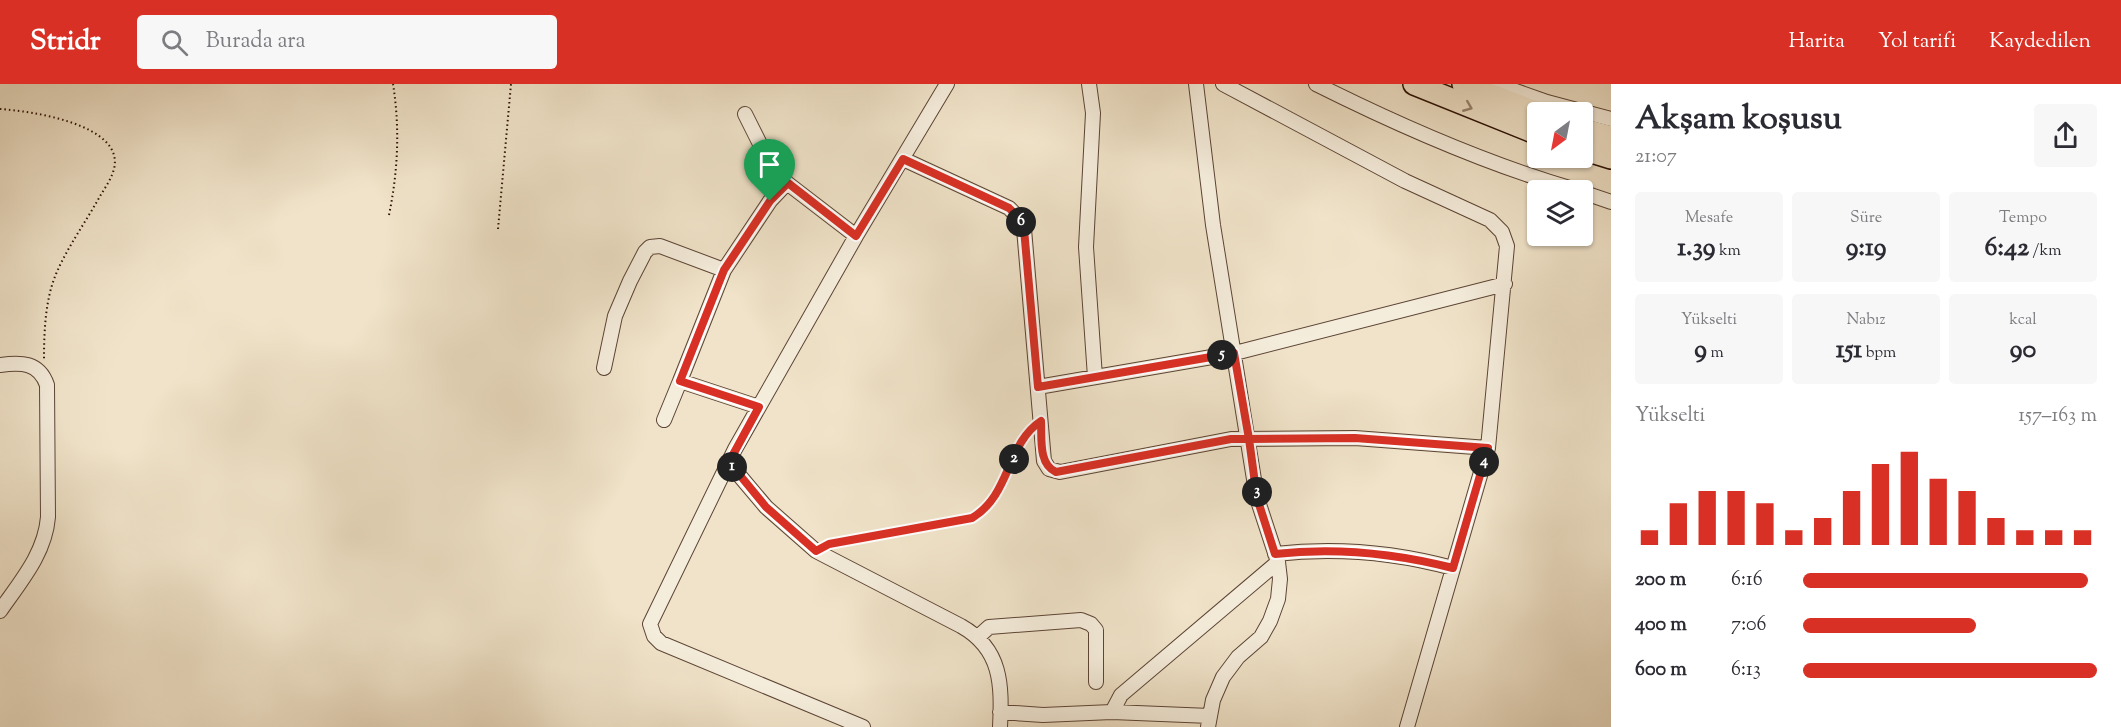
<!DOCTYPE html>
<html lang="tr">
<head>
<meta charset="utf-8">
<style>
  :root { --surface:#fff; --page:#f7f7f7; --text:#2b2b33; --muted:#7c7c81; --accent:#d93025 }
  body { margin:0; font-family:"Sorts Mill Goudy",serif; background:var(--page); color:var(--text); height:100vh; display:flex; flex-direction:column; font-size:22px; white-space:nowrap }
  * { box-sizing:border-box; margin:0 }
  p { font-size:20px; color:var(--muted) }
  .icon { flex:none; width:33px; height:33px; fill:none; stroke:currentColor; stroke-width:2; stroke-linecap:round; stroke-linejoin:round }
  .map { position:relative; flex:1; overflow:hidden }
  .details { display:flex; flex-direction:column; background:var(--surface); width:510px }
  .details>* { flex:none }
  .needle { width:39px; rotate:212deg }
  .buttons { position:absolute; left:1527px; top:18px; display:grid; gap:12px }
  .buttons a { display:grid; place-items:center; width:66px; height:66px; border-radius:6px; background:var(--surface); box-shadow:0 2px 4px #0004; font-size:30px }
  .pin { position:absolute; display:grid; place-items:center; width:51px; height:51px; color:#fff; margin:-62px -26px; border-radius:50% 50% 50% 0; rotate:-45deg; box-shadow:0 0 6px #0007 }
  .pin .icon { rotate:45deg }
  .km { position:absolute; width:30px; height:30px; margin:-15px; border-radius:50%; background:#222; color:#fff; font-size:16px; line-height:30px; text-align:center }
  .round { display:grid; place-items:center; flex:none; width:63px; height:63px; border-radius:6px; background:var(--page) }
  .summary { display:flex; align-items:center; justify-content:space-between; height:102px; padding:0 24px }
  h1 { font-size:33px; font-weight:700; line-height:45px }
  .figures { display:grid; grid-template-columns:repeat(3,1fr); gap:9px; height:102px; padding:6px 24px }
  .figures div { display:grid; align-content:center; border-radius:6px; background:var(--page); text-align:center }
  .figures b { font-size:26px; font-weight:700 }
  .figures small { font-size:16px; font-weight:400 }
  .figures p { font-size:16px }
  .chart { height:168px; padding:12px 24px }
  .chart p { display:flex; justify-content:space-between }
  .chart svg { width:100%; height:108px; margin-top:6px; stroke:var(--accent); stroke-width:6 }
  ul { padding:0 24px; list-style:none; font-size:20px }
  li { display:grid; grid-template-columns:96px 72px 1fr; align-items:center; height:45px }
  li i { height:15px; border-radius:8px; background:var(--accent) }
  header { display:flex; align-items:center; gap:36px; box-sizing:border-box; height:84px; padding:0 30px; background:var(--accent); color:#fff }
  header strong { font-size:28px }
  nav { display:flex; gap:33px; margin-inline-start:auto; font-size:21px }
  .search { width:420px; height:54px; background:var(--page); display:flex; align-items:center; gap:15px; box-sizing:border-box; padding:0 21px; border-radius:6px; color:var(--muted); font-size:22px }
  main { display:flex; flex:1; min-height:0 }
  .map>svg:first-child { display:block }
</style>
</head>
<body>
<header>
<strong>Stridr</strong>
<div class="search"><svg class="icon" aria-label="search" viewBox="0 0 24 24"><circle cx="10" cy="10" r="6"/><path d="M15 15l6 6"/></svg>Burada ara</div>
<nav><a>Harita</a><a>Yol tarifi</a><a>Kaydedilen</a></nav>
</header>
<main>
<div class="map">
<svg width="1611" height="643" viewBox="0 0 1611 643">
  <rect width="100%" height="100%" fill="#f0e3c9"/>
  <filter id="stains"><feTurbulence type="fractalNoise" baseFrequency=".00333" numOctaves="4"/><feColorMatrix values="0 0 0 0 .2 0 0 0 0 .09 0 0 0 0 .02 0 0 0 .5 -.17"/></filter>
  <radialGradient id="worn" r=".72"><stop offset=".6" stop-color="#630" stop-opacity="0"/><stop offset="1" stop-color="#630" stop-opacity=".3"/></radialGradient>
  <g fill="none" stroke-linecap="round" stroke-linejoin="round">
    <defs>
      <path id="minor" d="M1089 0 1093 29 1086 163 1095 293
        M1196 0 1213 141 1257 414 1278 478 1280 495 1278 515 1270 537 1261 553 1238 573 1223 593 1213 616 1208 643
        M1223 0 1405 97 1490 136 1502 148 1507 162 1488 364 1407 643
        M1316 0C1400 42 1486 80 1576 106
        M1496 0 1547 18 1611 35
        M745 30 767 74 787 99 856 152
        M903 75 1009 124 1019 134 1024 145 1044 377 1049 385 1060 388 1231 355 1355 354 1488 364
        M1582 108 1611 118
        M0 281C21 278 39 278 47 301L48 433C45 470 20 498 0 527
        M604 284 615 232 630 197 645 168 650 163 660 162 724 186
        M1038 303 1235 269 1505 200
        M759 323 680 297 724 186 770 117 787 99
        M664 336 680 297
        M728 378 766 423 816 467 961 542C1002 565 1002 601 1000 643
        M1275 470C1335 463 1394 468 1453 484
        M978 553 989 543 1081 536 1091 540 1096 546V598
        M1000 628 1043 631 1112 628 1210 632
        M1112 628 1121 611 1278 478
        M863 643 661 559 654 552 650 540 735 365 856 152 947 0"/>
      <path id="highway" d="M1414 0 1538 50
        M1463 0 1538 29
        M1582 45 1611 53
        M1582 65 1611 74"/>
    </defs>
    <use href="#minor" stroke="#5c4435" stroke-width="16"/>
    <use href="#highway" stroke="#2b0f04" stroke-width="24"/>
    <path stroke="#2b0f04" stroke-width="2" stroke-dasharray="1.5 3" stroke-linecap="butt" d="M0 25C30 27 125 40 114 85 111 96 104 105 99 114 85 139 67 164 56 190 45 216 44 249 44 277
      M389 131C398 87 400 44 393 0
      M498 145 511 0
      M832 460 972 434C1006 414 1006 374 1029 347"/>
    <use href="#minor" stroke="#f5eddc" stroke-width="14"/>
    <use href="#highway" stroke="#f0e3c9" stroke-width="21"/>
  </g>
  <defs><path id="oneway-chevron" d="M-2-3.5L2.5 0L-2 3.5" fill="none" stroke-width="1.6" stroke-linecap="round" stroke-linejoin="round" transform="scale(1.5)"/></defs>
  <use stroke="#978470" href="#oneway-chevron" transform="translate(1468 23) rotate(22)"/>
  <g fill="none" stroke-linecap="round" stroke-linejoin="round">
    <defs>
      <path id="route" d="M770 117 724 186 680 297 759 323 729 378 766 423 816 467 829 460 972 434C1011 411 1006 360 1041 337 1042 354 1038 380 1056 388L1231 355H1249L1257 414 1275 470C1336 463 1394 469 1453 484L1488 364 1355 354 1249 355 1234 269 1038 303 1024 145 1019 134 1009 124 903 75 856 152 788 99 770 117"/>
    </defs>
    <use href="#route" stroke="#fff" stroke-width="12"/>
    <use href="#route" stroke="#d93025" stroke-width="8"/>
  </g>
  <rect width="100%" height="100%" filter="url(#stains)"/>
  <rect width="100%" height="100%" fill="url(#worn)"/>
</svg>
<div class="buttons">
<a><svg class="needle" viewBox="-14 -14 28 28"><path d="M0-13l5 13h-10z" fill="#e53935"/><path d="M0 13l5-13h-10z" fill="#7c7c81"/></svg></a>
<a><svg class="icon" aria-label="layers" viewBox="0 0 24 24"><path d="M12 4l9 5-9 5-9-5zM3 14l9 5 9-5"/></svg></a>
</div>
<div class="pin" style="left:770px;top:117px;background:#1e9e55"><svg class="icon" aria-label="arrive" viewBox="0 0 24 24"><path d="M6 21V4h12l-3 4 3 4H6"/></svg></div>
<b class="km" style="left:732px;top:383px">1</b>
<b class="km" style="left:1014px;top:375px">2</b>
<b class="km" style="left:1257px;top:408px">3</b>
<b class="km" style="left:1484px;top:378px">4</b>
<b class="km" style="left:1222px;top:271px">5</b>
<b class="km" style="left:1021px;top:138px">6</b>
</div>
<section class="details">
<div class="summary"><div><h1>Akşam koşusu</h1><p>21:07</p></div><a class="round"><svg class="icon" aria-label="share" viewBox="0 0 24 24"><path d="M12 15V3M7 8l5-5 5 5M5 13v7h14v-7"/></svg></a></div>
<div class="figures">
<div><p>Mesafe</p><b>1.39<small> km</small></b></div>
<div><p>Süre</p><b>9:19</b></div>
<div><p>Tempo</p><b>6:42<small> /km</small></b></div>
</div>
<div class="figures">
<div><p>Yükselti</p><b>9<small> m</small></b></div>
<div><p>Nabız</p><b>151<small> bpm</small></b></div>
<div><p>kcal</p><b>90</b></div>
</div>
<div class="chart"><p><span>Yükselti</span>157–163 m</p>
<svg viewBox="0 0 160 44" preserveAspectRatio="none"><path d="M5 44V38M15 44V27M25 44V22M35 44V22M45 44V27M55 44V38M65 44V33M75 44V22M85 44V11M95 44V6M105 44V17M115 44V22M125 44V33M135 44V38M145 44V38M155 44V38"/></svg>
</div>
<ul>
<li><b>200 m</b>6:16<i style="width:97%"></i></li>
<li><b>400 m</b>7:06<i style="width:59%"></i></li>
<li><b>600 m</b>6:13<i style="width:100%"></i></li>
</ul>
</section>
</main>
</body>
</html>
